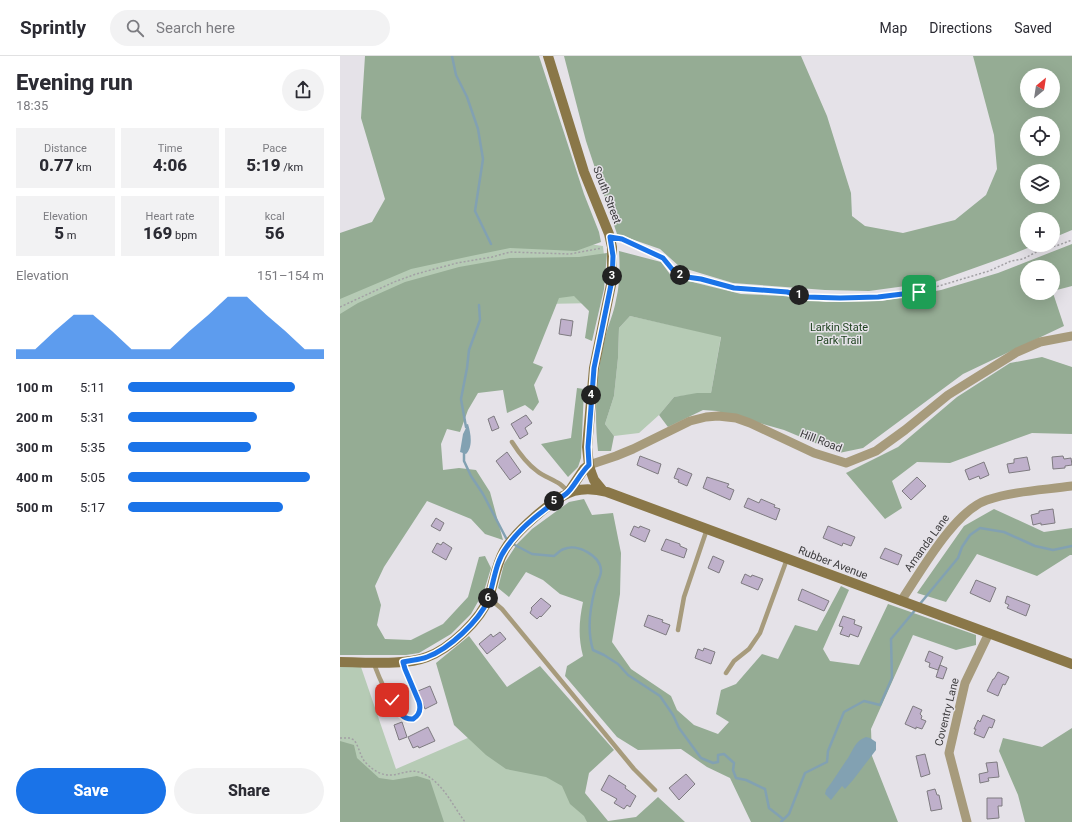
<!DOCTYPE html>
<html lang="en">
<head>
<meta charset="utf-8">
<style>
  :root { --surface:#fff; --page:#f2f2f3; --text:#2b2b33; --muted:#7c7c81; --line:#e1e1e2; --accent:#1a73e8 }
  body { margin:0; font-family:Roboto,sans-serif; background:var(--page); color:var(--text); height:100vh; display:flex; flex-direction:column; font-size:15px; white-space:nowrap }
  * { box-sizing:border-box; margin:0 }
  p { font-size:13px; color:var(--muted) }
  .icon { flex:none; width:22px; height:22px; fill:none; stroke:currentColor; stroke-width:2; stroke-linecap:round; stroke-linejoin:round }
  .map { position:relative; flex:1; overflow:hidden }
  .sheet { display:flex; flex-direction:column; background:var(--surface); width:340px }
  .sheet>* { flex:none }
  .needle { width:26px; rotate:30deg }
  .fabs { position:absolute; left:680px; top:12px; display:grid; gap:8px }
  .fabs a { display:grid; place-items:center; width:40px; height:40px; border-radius:50%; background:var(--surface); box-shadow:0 4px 16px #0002; font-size:20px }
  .pin { position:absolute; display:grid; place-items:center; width:34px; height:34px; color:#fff; margin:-17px; border-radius:8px; box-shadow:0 2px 6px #0006 }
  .km { position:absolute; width:20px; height:20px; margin:-10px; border-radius:50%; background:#222; color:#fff; font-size:11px; line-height:20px; text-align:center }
  .round { display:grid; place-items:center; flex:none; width:42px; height:42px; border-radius:21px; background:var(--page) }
  .summary { display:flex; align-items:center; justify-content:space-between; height:68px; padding:0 16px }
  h1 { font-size:22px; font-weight:800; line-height:30px }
  .metrics { display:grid; grid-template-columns:repeat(3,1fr); gap:6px; height:68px; padding:4px 16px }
  .metrics div { display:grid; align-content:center; border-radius:0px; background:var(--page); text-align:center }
  .metrics b { font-size:17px; font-weight:800 }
  .metrics small { font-size:11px; font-weight:400 }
  .metrics p { font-size:11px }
  .chart { height:112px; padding:8px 16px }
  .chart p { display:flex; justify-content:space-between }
  .chart svg { width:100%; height:72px; margin-top:4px; fill:var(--accent); opacity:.7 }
  .button { display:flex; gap:8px; margin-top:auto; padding:8px 16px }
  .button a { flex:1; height:46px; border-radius:24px; background:var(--accent); color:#fff; font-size:16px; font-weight:800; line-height:46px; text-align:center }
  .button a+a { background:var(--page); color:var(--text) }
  ul { padding:0 16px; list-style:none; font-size:13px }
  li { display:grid; grid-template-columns:64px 48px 1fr; align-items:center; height:30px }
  li i { height:10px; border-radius:5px; background:var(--accent) }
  header { display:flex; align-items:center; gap:24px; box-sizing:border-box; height:56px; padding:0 20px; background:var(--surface); border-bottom:1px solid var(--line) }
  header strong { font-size:19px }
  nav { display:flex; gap:22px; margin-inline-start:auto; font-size:14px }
  .search { width:280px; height:36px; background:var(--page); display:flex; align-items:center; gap:10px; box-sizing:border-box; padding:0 14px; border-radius:22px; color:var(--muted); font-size:15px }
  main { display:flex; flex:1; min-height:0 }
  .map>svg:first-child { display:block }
</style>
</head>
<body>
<header>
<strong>Sprintly</strong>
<div class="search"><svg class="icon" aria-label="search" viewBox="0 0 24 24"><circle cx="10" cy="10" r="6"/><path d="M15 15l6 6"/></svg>Search here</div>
<nav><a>Map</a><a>Directions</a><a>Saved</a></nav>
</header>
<main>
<section class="sheet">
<div class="summary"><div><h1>Evening run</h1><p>18:35</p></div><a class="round"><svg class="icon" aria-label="share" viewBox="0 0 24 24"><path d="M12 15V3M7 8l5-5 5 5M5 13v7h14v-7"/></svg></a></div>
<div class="metrics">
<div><p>Distance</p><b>0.77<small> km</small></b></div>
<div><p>Time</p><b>4:06</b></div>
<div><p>Pace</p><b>5:19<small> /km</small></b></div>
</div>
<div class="metrics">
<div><p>Elevation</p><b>5<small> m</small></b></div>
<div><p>Heart rate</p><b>169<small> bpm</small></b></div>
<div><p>kcal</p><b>56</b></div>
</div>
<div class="chart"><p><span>Elevation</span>151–154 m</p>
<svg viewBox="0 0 160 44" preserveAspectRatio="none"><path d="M0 44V38L10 38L20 27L30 17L40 17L50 27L60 38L70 38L80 38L90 27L100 17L110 6L120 6L130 17L140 27L150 38L160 38V44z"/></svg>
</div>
<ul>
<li><b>100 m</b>5:11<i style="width:85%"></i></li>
<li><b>200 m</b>5:31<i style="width:66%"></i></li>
<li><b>300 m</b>5:35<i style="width:63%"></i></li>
<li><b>400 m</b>5:05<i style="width:93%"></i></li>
<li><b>500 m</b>5:17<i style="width:79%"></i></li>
</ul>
<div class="button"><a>Save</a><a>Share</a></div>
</section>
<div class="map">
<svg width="732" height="766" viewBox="0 0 732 766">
  <rect width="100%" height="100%" fill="#e5e2e8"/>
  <path fill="#b6cbb5" d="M242 187 263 190 264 199 257 247 203 248 0 294V223L98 193Z
    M290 260 381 280 371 337 357 338 334 341 319 359 299 377 274 380 265 368 274 340 278 302 279 272Z
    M0 611H21L56 713 174 662 262 766H0Z"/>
  <path fill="#95ac94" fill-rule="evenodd" d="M25 0H199L244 138 259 176 261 186 236 195 170 192 131 200 71 213 0 243V177L32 166 45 143 21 62Z
    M224 0H461L487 60 511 137 512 160 525 170 563 177 615 164 646 139 657 113 654 79 633 0H732V174L713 182V163H687V189H695L668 200 595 226 529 235 485 234 393 227 340 211 320 193 277 178 246 85ZM687 19H713V45H687ZM687 67H713V93H687ZM687 115H713V141H687Z
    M732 188V230L713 235V211H687V237H713L724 270 623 318 523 392 499 397 444 374 377 355 363 354 328 371 319 359 334 341 357 337H371L381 281 290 260 279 272 278 302 274 340 265 368 274 380 271 395H258C254 357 256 319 265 282 268 269 274 257 276 244 280 228 280 211 279 195L321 206 332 221 401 238 443 240 486 246 542 245 601 234 658 217Z
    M267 197 264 233 252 285 245 282 249 255 234 240 219 242 193 307 203 311 194 329 199 346 193 355 185 349 167 357 163 334 138 337 128 354 120 376 107 373 101 388 103 414 119 412 136 414 150 436 163 484 145 478 131 463 87 445 44 511 35 530 41 549 37 569 45 583 71 584 103 568 128 541 139 501 145 500 151 512 144 535 131 558 111 578 79 597 66 599H0V258L18 247 65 226 119 211 170 202 239 201Z
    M702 301 732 311V378L692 377 610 407 577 406 552 425 562 452 545 463 506 417 558 391 617 341 670 307Z
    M237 332 244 333 241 402 238 411 228 421 201 388 231 382Z
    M244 443 252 459 273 457 281 497 280 538 272 586 291 613 331 640 337 654 354 669 378 678 389 666 376 658 381 634 396 628 422 598 438 603 455 569 477 575 501 530 509 534 483 593 490 605 519 609 548 548 636 579V589L616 594 573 579 531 673 532 700 558 766H411L390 722 367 711 341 693 298 694 277 681 225 620 227 610 243 600C238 581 239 565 243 546L220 538 203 524 186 516 169 541 158 532 164 508 177 488 192 473 229 446Z
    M654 453 704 476 732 472V499H730L697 520 637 498 606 546 577 537 624 470Z
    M129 580 167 631 200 610 274 694 249 717 245 737 268 765 296 761 318 741 345 766H247L244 760 230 748 222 730 206 721 166 713 146 699 114 669 96 607Z
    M732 672V766H685L678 739 659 695 663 682 702 691Z
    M0 685 14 689 17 702 39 722 53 724 77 720 90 724 104 766H0Z"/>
  <path fill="#82a1b2" d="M128 368C131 378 133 391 126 398L120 396 123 378 126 372 125 369Z
    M526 681 530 682 536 686V694L513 724 505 733 502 730 491 744 485 738 486 734C494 724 500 713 508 702 513 694 515 685 526 681Z"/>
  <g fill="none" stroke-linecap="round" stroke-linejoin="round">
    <path stroke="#82a1b2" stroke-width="2.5" d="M112 0 116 19 127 41 138 73 143 103 135 155 151 188
      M126 371 121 343 127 312 129 294 140 264 139 249
      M124 396V405L131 420 143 438 166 482 169 485
      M173 488 192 498 214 500C217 498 220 494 224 493 237 487 261 500 261 515 261 521 256 528 255 533 250 552 247 575 253 594L264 599 278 608 288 619 320 640 333 659 339 672 361 702 373 707 378 706V699L384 698 394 707 393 714 396 722 406 724 425 733 429 752 443 763
      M579 549 618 502 622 491 630 479 640 472 664 476 695 490 713 494 732 490
      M441 766 449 758 465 717 487 706 488 695 504 656 524 645 540 649 552 622 551 583 576 553"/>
  </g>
  <path fill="#bfb0cb" stroke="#7e7b80" d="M221 263 233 265 231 280 219 278Z
    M186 359 192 367 185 372 188 378 180 383 171 368Z
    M154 360 159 372 152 375 148 363Z
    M167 396 181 416 170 424 156 405Z
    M300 400 321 408 318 418 297 409Z
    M723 400 724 403 731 402 732 409 725 410V412L713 413 712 401Z
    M687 401 690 414 669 417 667 408 674 407V403Z
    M644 406 649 419 640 423 639 420 629 424 625 414Z
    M338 412 352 418 347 430 338 426 339 424 334 422Z
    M367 421 389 428 387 431 394 434 390 444 363 432Z
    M577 421 586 430 571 444 562 435Z
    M408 442 419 447 421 443 435 449 434 451 440 453 436 464 404 451Z
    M713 453 715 467 701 469V467L693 469 691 459 699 457V455Z
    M96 462 104 467 100 475 91 470Z
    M294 470 299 472 300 470 310 474 305 486 290 479Z
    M488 470 515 481 511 490 503 487 502 490 483 482Z
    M326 483 340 488V490L347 493 344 502 321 494Z
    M103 486 112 492 106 504 92 496 97 487 101 489Z
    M545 492 562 499 558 509 540 502Z
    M373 500 384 505 379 517 368 512Z
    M405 518 411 521 412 519 423 523 418 534 401 527Z
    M636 524 656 532 650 546 630 537Z
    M462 533 489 545 484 555 458 544Z
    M667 540 690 549 686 560 667 552 669 549 665 547Z
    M201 542 211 550 201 561 200 560 197 563 190 557 192 553 191 552Z
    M308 559 323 564 322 566 330 569 326 579 304 570Z
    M503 560 515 564 514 568 522 571 518 581 510 578 509 581 500 578 503 571 499 570Z
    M160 576 166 583 147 598 139 588 151 578 153 581Z
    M364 592 375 596 371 608 355 602 358 593 363 595Z
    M589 595 603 601 598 614 589 611 590 607 585 605Z
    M600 609 607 612 603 623 596 621Z
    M658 616 669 621 665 629 663 628 658 640 647 635 653 623H654Z
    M90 630 97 647 85 653 78 635Z
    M573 650 582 654 580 658 582 660 581 663 586 665 582 673 576 671V673L565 668Z
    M643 659 655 664 652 672 649 671 644 682 634 678 636 673H634L638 664 640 666Z
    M62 666 67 681 59 684 54 669Z
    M88 671 95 685 79 692 78 690 73 692 68 681Z
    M585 698 590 718 581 721 576 700Z
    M657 706 659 721 648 722 649 725 640 727 639 718 648 716 646 707Z
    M346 718 355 728 339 744 329 732Z
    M269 719 286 730 285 732 296 740 290 751 287 749 284 753 274 747 277 743 261 734Z
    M595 733 597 739H599L602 753 591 755 587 735Z
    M647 742H662V750H658L659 762 647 763Z"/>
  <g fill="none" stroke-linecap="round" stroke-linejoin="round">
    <path stroke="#a2a0a4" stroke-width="1.5" stroke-dasharray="2 2" stroke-linecap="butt" d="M280 182 323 203 332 213 339 219 347 221 361 223 393 232 447 236 466 241 500 242 538 241 579 236 649 215 671 205 683 203 704 192 716 190 732 184
      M0 251 54 226 76 218 117 207 152 201 170 196 230 198 262 192
      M0 682H10L14 684C20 692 20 702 27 708 53 733 64 706 86 719 104 729 113 750 125 766"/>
    <path stroke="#a79b7c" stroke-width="4.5" d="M172 386C179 397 186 407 197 415 207 423 222 425 228 437
      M149 542 162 553 294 713 315 734
      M338 574 344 541 367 473
      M34 608C38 619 52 652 61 659 64 663 68 663 73 663L78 659 80 651 63 606
      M386 617 394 605 409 593 420 577 447 503"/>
    <path stroke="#a79b7c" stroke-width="9" d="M249 409 276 400 293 393 350 365 366 361 378 360 396 362 410 367 474 397 506 407 536 395 565 374 608 339 677 296 700 286 732 280
      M561 545C580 517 614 455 647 444 674 435 704 434 732 430
      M627 766 609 697 625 627 649 577"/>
    <path stroke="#8a7748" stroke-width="10" d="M208 0 244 116 269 178 272 191V224L254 312 247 391 249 409 251 416 254 424 263 435
      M228 437 244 413 249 409
      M0 606C25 606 64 610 87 601 109 593 141 564 149 541 154 526 156 509 164 495 174 477 214 441 234 435 245 432 256 433 267 436L732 608"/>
  </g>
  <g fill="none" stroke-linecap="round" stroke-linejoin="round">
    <defs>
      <path id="route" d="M52 644C57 653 61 664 73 663 80 659 81 653 79 646L65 613 63 606C71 604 80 604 87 601 109 593 139 565 148 544 154 527 155 507 166 492 181 470 205 453 226 438 233 433 240 417 249 409L248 391 254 312 272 224 273 200 270 181 282 183 323 202 332 213 339 219 347 221 361 223 394 232 447 236 466 241 500 242 538 241 579 236"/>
    </defs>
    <use href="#route" stroke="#fff" stroke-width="8"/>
    <use href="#route" stroke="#1a73e8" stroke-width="5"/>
  </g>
  <g text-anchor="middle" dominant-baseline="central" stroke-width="3" stroke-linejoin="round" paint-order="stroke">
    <g font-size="11" fill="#3d3c3e" stroke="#e5e2e8">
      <text transform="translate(267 139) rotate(69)">South Street</text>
      <text transform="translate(481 385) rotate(21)">Hill Road</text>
      <text transform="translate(587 487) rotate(-54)">Amanda Lane</text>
      <text transform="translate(493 507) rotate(21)">Rubber Avenue</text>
      <text transform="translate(607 656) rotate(-76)">Coventry Lane</text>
    </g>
    <g font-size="11" fill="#1e421f" stroke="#e5e2e8">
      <text x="499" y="271">Larkin State<tspan x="499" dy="13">Park Trail</tspan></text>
    </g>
  </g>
</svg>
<div class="fabs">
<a><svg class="needle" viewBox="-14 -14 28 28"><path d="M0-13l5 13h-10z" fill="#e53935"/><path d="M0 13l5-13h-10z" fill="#7c7c81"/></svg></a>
<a><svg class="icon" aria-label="locate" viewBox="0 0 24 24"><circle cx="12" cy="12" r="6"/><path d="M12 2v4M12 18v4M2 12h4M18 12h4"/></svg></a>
<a><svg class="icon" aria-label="layers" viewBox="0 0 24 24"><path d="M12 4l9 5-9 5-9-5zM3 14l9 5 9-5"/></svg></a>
<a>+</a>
<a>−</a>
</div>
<div class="pin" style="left:579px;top:236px;background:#1e9e55"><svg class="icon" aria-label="arrive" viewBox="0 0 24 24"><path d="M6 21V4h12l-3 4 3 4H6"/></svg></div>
<div class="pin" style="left:52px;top:644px;background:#d93025"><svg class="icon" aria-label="check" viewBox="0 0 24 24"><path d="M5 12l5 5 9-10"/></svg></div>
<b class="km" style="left:459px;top:239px">1</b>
<b class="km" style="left:340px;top:219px">2</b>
<b class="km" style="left:272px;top:220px">3</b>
<b class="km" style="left:251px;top:339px">4</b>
<b class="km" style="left:214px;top:445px">5</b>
<b class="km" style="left:148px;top:542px">6</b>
</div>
</main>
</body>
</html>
